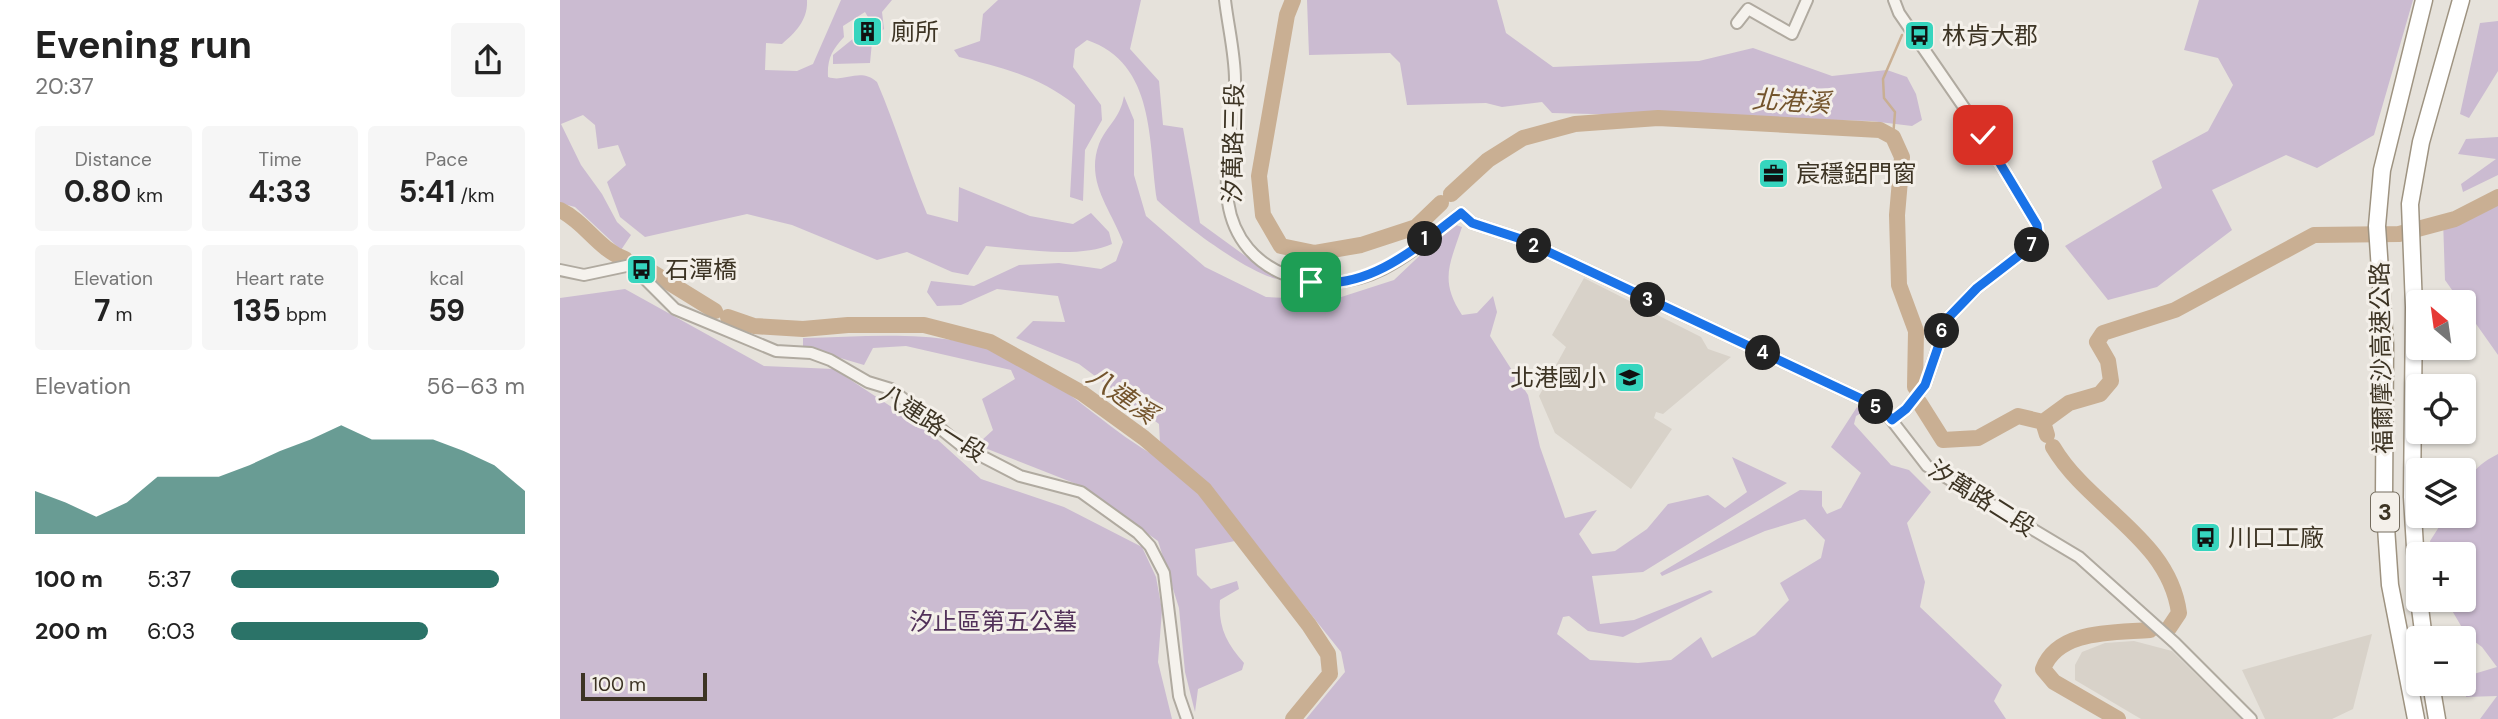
<!DOCTYPE html>
<html lang="en">
<head>
<meta charset="utf-8">
<style>
  :root { --surface:#fff; --page:#f6f6f6; --text:#222; --muted:#767676; --accent:#2b7368 }
  body { margin:0; font-family:"DM Sans","Noto Sans TC",sans-serif; background:var(--page); color:var(--text); height:100vh; display:flex; flex-direction:column; font-size:26px; white-space:nowrap }
  * { box-sizing:border-box; margin:0 }
  p { font-size:23px; color:var(--muted) }
  .icon { flex:none; width:38px; height:38px; fill:none; stroke:currentColor; stroke-width:2; stroke-linecap:round; stroke-linejoin:round }
  .map { position:relative; flex:1; overflow:hidden }
  .sheet { display:flex; flex-direction:column; background:var(--surface); width:560px }
  .sheet>* { flex:none }
  .needle { width:46px; rotate:331deg }
  .controls { position:absolute; left:1846px; top:290px; display:grid; gap:14px }
  .controls a { display:grid; place-items:center; width:70px; height:70px; border-radius:7px; background:var(--surface); box-shadow:0 2px 5px #0004; font-size:35px }
  .scale { position:absolute; left:21px; bottom:18px; width:126px; box-sizing:border-box; padding-left:7px; border:4px solid #3d3424; border-top:0; font-size:19px; line-height:24px; white-space:nowrap; color:#3d3424; -webkit-text-stroke:5px #f4f0ea; paint-order:stroke }
  .pin { position:absolute; display:grid; place-items:center; width:60px; height:60px; color:#fff; margin:-30px; border-radius:14px; box-shadow:0 4px 10px #0006 }
  .km { position:absolute; width:35px; height:35px; margin:-18px; border-radius:50%; background:#222; color:#fff; font-size:19px; line-height:35px; text-align:center }
  .round { display:grid; place-items:center; flex:none; width:74px; height:74px; border-radius:7px; background:var(--page) }
  .headline { display:flex; align-items:center; justify-content:space-between; height:119px; padding:0 35px }
  h1 { font-size:38px; font-weight:700; line-height:52px }
  .stats { display:grid; grid-template-columns:repeat(3,1fr); gap:10px; height:119px; padding:7px 35px }
  .stats div { display:grid; align-content:center; border-radius:7px; background:var(--page); text-align:center }
  .stats b { font-size:30px; font-weight:700 }
  .stats small { font-size:19px; font-weight:400 }
  .stats p { font-size:19px }
  .chart { height:196px; padding:14px 35px }
  .chart p { display:flex; justify-content:space-between }
  .chart svg { width:100%; height:126px; margin-top:7px; fill:var(--accent); opacity:.7 }
  ul { padding:0 35px; list-style:none; font-size:23px }
  li { display:grid; grid-template-columns:112px 84px 1fr; align-items:center; height:52px }
  li i { height:18px; border-radius:9px; background:var(--accent) }
  main { display:flex; flex:1; min-height:0 }
  .map>svg:first-child { display:block }
</style>
</head>
<body>
<main>
<section class="sheet">
<div class="headline"><div><h1>Evening run</h1><p>20:37</p></div><a class="round"><svg class="icon" aria-label="share" viewBox="0 0 24 24"><path d="M12 15V3M7 8l5-5 5 5M5 13v7h14v-7"/></svg></a></div>
<div class="stats">
<div><p>Distance</p><b>0.80<small> km</small></b></div>
<div><p>Time</p><b>4:33</b></div>
<div><p>Pace</p><b>5:41<small> /km</small></b></div>
</div>
<div class="stats">
<div><p>Elevation</p><b>7<small> m</small></b></div>
<div><p>Heart rate</p><b>135<small> bpm</small></b></div>
<div><p>kcal</p><b>59</b></div>
</div>
<div class="chart"><p><span>Elevation</span>56–63 m</p>
<svg viewBox="0 0 160 44" preserveAspectRatio="none"><path d="M0 44V29L10 33L20 38L30 33L40 24L50 24L60 24L70 20L80 15L90 11L100 6L110 11L120 11L130 11L140 15L150 20L160 29V44z"/></svg>
</div>
<ul>
<li><b>100 m</b>5:37<i style="width:91%"></i></li>
<li><b>200 m</b>6:03<i style="width:67%"></i></li>
</ul>
</section>
<div class="map">
<svg width="1938" height="719" viewBox="0 0 1938 719">
  <rect width="100%" height="100%" fill="#e6e2db"/>
  <path fill="#d8d2c9" d="M1024 278 1141 337 1148 349 1171 357 1103 414 1096 412 1094 418 1112 429 1071 489 995 433 979 396 1006 347 992 335Z
    M1812 634 1793 709 1772 719H1705L1682 670Z
    M1574 641 1612 651 1681 719H1581L1515 680V665L1522 652 1545 643Z"/>
  <path fill="#cbbbd1" d="M0 0H247C248 20 236 32 222 44L206 43 205 70 237 71 253 64 281 0H332L322 12 324 29 318 34 305 12 283 26 284 37C272 50 267 59 268 77 285 83 300 67 317 82 336 126 349 171 367 214L398 222 399 187 470 216 513 224 531 213 549 232 552 244C520 259 461 249 426 246L408 275 392 272 347 252 317 260 232 225 187 214 85 237 60 217 47 182 66 165 58 145 38 149 35 125 23 115 1 124 21 165 42 194 57 222 71 235 61 250 15 207 0 203Z
    M438 0H581L570 49 599 81 603 125 623 128 640 223 717 279C686 272 621 223 597 200 588 141 596 64 527 40L515 49 513 67 541 105 542 120 525 150 523 201 510 197 515 105C481 77 441 67 399 57L394 50 420 41 423 14Z
    M747 0H937L946 33 993 67 1139 61 1193 48 1272 76 1327 70 1347 77 1356 94 1362 120 1352 126 1311 121 992 113 982 102 942 107 926 103 847 105 840 63 830 53 749 55Z
    M1639 0H1853L1814 135 1757 168 1726 155 1652 190 1672 230 1597 287 1548 300 1505 246 1602 188 1592 161 1648 131 1673 85 1658 58 1624 50Z
    M1938 21V71L1909 118 1900 114 1920 23Z
    M294 38 312 42 310 63 273 64V55Z
    M564 96 574 120V175L586 216 645 267 706 297 772 300 834 280 893 224 902 227C890 264 879 280 902 315L917 313 933 296 937 312 930 336 968 395 980 447 1005 518 1037 510 1019 534 1032 554 1055 551 1087 529 1108 504 1148 495 1165 508 1187 492 1172 457 1227 483 1083 572 1032 576 1040 624 1074 620 1150 590 1153 592 1063 637 1028 631 1009 616 1003 617 997 634 1030 660 1078 663 1111 660 1141 637 1152 658 1195 635 1229 600 1220 583 1261 558 1265 540 1245 519 1205 531 1102 576 1100 573 1240 490 1262 491V506L1267 514 1281 508 1301 473 1271 447 1297 407 1303 412 1296 416 1294 424 1331 465 1349 470 1371 492 1347 523 1365 582 1360 607 1442 685 1434 701 1446 719H746L785 672 781 652 690 538 635 549 637 575 651 589 677 581 679 589 660 600C658 626 666 643 684 663L682 670 638 689 635 712 625 672 619 608 598 541 519 485 425 448 421 441 433 430 422 399 455 379 451 370 346 346 313 348 304 365 243 347V338C313 337 394 327 459 361 505 386 545 426 590 453L600 443 599 424 519 364 456 338 473 321 505 322 498 296 437 289 401 305 377 306 367 292 371 281 414 286 459 265 499 263 541 269 556 261 563 242C551 209 525 182 539 144 547 125 560 119 564 96Z
    M1938 137V175L1903 192 1901 184 1936 159 1898 154 1906 139Z
    M1938 199V355L1885 280 1883 219Z
    M65 289 204 366 274 369 368 431 421 479 504 507 582 547 596 577 602 610 598 662 612 719H0V298Z
    M1938 454V719H1920L1937 696 1906 697 1907 676 1937 667 1922 647 1907 636 1887 602 1904 600V555H1874L1870 541 1886 516H1904C1904 484 1908 469 1938 454Z"/>
  <g fill="none" stroke-linecap="round" stroke-linejoin="round">
    <path stroke="#c9af93" stroke-width="2.5" d="M1333 137 1335 112 1324 98 1323 79 1342 35"/>
    <path stroke="#c9af93" stroke-width="16" d="M733 0 727 15 699 176 703 215 721 246 755 253 801 245 856 227 881 203
      M891 194 928 160 963 138 1015 124 1098 118 1320 130 1333 137 1342 157 1337 215 1339 285 1356 331 1355 387
      M0 210C25 222 38 249 65 259
      M79 264 155 311
      M168 317 194 326 243 329 288 325H364L430 342 522 393 584 438 644 489 749 625 768 654 770 674 733 719
      M1359 402 1383 440 1418 438 1458 416 1483 422 1487 435
      M1483 422 1509 403 1540 394 1551 381 1548 361 1537 342 1543 333 1615 310 1754 235 1839 234 1895 219 1938 197
      M1493 447C1529 508 1609 538 1619 613L1609 628
      M1558 719 1494 682 1483 669C1498 629 1555 633 1590 630"/>
    <defs>
      <path id="minor" d="M665 0C668 26 675 54 675 80 675 115 663 170 668 202 679 277 762 300 823 269 851 255 876 232 901 213L912 223 961 239 1323 409 1367 466 1519 557 1615 643 1691 719
        M1177 23 1188 9 1232 34 1247 0
        M0 270 24 275 71 265 115 309 216 351 251 353 270 360 308 382 331 389 402 446 460 476 521 492 578 533 590 546 604 573 619 696 627 719
        M1332 420 1346 409 1365 385 1388 318 1417 288 1479 240 1477 225 1423 135 1339 13 1334 0"/>
      <path id="highway" d="M1858 598 1852 497 1854 307 1850 204 1861 142 1901 0
        M1859 600 1864 639
        M1871 684 1877 719
        M1856 719 1830 585 1824 498 1825 345 1817 226 1822 170 1864 0"/>
    </defs>
    <use href="#minor" stroke="#b0aaa0" stroke-width="14"/>
    <use href="#highway" stroke="#9e9381" stroke-width="19"/>
    <use href="#minor" stroke="#f5f2ed" stroke-width="10"/>
    <use href="#highway" stroke="#fff" stroke-width="16"/>
  </g>
  <g fill="none" stroke-linecap="round" stroke-linejoin="round">
    <defs>
      <path id="route" d="M751 282C810 290 857 247 901 213L912 223 961 239 1323 409 1332 420 1346 409 1365 385 1388 318 1417 288 1479 240 1477 225 1423 135"/>
    </defs>
    <use href="#route" stroke="#fff" stroke-width="14"/>
    <use href="#route" stroke="#1a73e8" stroke-width="9"/>
  </g>
  <defs>
    <symbol id="building-square" viewBox="-11 -11 22 22"><rect x="-9" y="-9" width="18" height="18" rx="4" fill="#36d5be" stroke="#f4f0ea"/><path d="M-4-6H4V6H1V3H-1V6H-4ZM-2.5-4.3h1.7v1.8h-1.7ZM.8-4.3h1.7v1.8H.8ZM-2.5-1h1.7V.8h-1.7ZM.8-1h1.7V.8H.8Z" fill="#111"/></symbol>
    <symbol id="bus-square" viewBox="-11 -11 22 22"><rect x="-9" y="-9" width="18" height="18" rx="4" fill="#36d5be" stroke="#f4f0ea"/><path d="M-5-6H5V4H4V6H2V4H-2V6H-4V4H-5ZM-3.5-4V0h7V-4ZM-3.5 1.2v1.5H-2V1.2ZM2 1.2v1.5H3.5V1.2Z" fill="#111"/></symbol>
    <symbol id="office-square" viewBox="-11 -11 22 22"><rect x="-9" y="-9" width="18" height="18" rx="4" fill="#36d5be" stroke="#f4f0ea"/><path d="M-6-3h4V-5.5h4V-3h4V5H-6ZM-1-4.5V-3h2v-1.5ZM-6 0V1H6V0Z" fill="#111"/></symbol>
    <symbol id="school-square" viewBox="-11 -11 22 22"><rect x="-9" y="-9" width="18" height="18" rx="4" fill="#36d5be" stroke="#f4f0ea"/><path d="M0-5L7-2L0 1L-7-2ZM-4 1L0 2.5L4 1V4Q0 6-4 4Z" fill="#111"/></symbol>
  </defs>
  <g fill-rule="evenodd">
    <use href="#building-square" x="290" y="14" width="35" height="35"/>
    <use href="#bus-square" x="1342" y="18" width="35" height="35"/>
    <use href="#office-square" x="1196" y="156" width="35" height="35"/>
    <use href="#bus-square" x="64" y="252" width="35" height="35"/>
    <use href="#school-square" x="1052" y="360" width="35" height="35"/>
    <use href="#bus-square" x="1628" y="520" width="35" height="35"/>
  </g>
  <g text-anchor="middle" dominant-baseline="central" stroke-width="6" stroke-linejoin="round" paint-order="stroke">
    <rect fill="#f4f0ea" stroke="#746c5f" stroke-width="2" x="1811" y="492.5" width="28" height="39" rx="5"/>
    <g font-size="23" font-weight="bold" fill="#3d3424">
      <text x="1825" y="512">3</text>
    </g>
    <g font-size="24" fill="#3d3424" stroke="#f4f0ea" text-anchor="start">
      <text x="331" y="31">廁所</text>
      <text x="1382" y="35">林肯大郡</text>
      <text x="1236" y="173">宸穩鋁門窗</text>
      <text x="105" y="269">石潭橋</text>
      <text x="1046" y="377" text-anchor="end">北港國小</text>
      <text x="1668" y="537">川口工廠</text>
    </g>
    <g font-size="24" fill="#3d3424" stroke="#f4f0ea">
      <text transform="translate(673 143) rotate(-89)">汐萬路三段</text>
      <text transform="translate(1821 358) rotate(-91)">福爾摩沙高速公路</text>
      <text transform="translate(373 423) rotate(33)">八連路一段</text>
      <text transform="translate(1422 498) rotate(32)">汐萬路二段</text>
    </g>
    <g font-size="24" fill="#523159" stroke="#f4f0ea">
      <text x="433" y="621">汐止區第五公墓</text>
    </g>
    <g font-size="26" font-style="italic" fill="#73542c" stroke="#f4f0ea">
      <text transform="translate(1231 101) rotate(3)">北港溪</text>
      <text transform="translate(562 395) rotate(35)">八連溪</text>
    </g>
  </g>
</svg>
<div class="controls">
<a><svg class="needle" viewBox="-14 -14 28 28"><path d="M0-13l5 13h-10z" fill="#e53935"/><path d="M0 13l5-13h-10z" fill="#767676"/></svg></a>
<a><svg class="icon" aria-label="locate" viewBox="0 0 24 24"><circle cx="12" cy="12" r="6"/><path d="M12 2v4M12 18v4M2 12h4M18 12h4"/></svg></a>
<a><svg class="icon" aria-label="layers" viewBox="0 0 24 24"><path d="M12 4l9 5-9 5-9-5zM3 14l9 5 9-5"/></svg></a>
<a>+</a>
<a>−</a>
</div>
<div class="scale">100 m</div>
<div class="pin" style="left:751px;top:282px;background:#1e9e55"><svg class="icon" aria-label="arrive" viewBox="0 0 24 24"><path d="M6 21V4h12l-3 4 3 4H6"/></svg></div>
<div class="pin" style="left:1423px;top:135px;background:#d93025"><svg class="icon" aria-label="check" viewBox="0 0 24 24"><path d="M5 12l5 5 9-10"/></svg></div>
<b class="km" style="left:865px;top:239px">1</b>
<b class="km" style="left:974px;top:246px">2</b>
<b class="km" style="left:1088px;top:300px">3</b>
<b class="km" style="left:1203px;top:353px">4</b>
<b class="km" style="left:1316px;top:407px">5</b>
<b class="km" style="left:1382px;top:331px">6</b>
<b class="km" style="left:1472px;top:245px">7</b>
</div>
</main>
</body>
</html>
